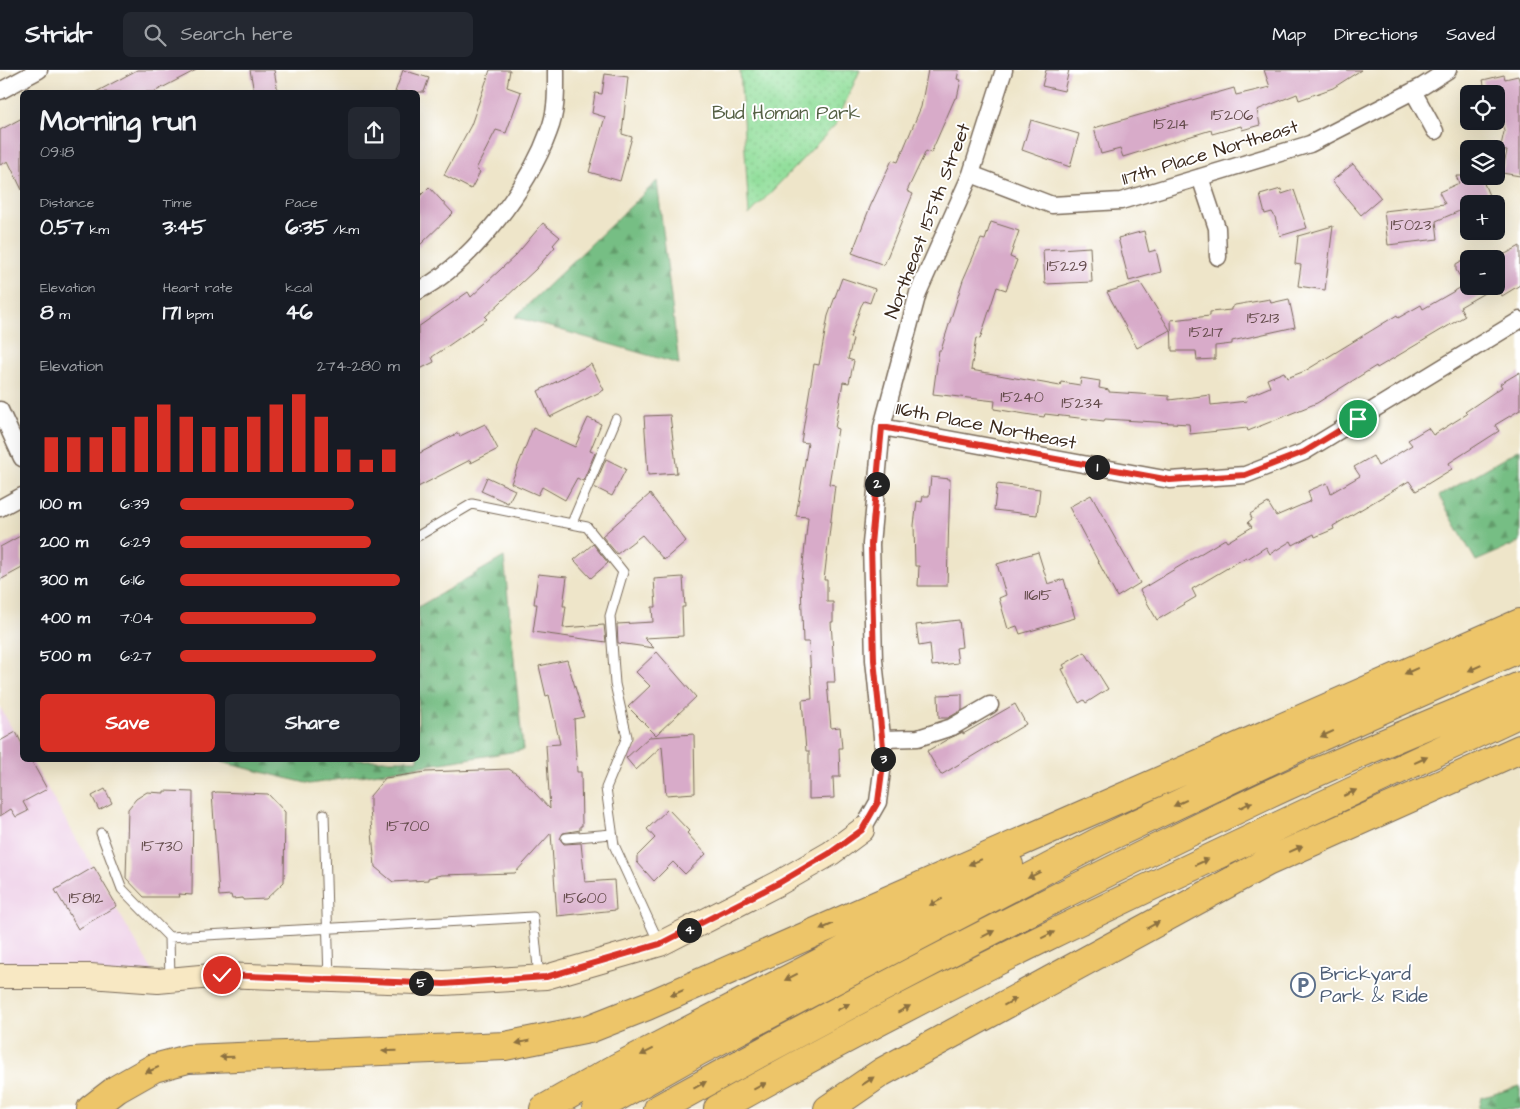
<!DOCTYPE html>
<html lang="en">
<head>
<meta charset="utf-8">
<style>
  :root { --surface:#171b24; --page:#242831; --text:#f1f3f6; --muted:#9ea1a6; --line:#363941; --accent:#d93025 }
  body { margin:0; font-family:"Architects Daughter",sans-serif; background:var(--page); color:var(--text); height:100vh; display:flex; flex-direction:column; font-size:19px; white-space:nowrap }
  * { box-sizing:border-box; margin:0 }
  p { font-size:16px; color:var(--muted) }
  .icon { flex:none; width:28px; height:28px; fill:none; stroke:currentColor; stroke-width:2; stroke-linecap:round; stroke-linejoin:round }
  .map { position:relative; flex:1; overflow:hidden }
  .drawer { position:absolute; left:20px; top:20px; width:400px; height:672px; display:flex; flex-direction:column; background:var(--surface); border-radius:8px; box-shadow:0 5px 20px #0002 }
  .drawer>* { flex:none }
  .buttons { position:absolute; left:1460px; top:15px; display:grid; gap:10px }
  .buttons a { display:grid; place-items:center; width:45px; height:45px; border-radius:8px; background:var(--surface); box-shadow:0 5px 20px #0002; font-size:25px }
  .pin { position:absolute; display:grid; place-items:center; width:42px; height:42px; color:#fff; margin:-21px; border:2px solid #fff; border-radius:50%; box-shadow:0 1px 5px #0007 }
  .km { position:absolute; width:25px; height:25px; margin:-12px; border-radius:50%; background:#222; color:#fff; font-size:14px; line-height:25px; text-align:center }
  .round { display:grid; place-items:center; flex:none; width:52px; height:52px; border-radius:8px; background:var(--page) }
  .headline { display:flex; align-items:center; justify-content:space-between; height:85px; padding:0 20px }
  h1 { font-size:28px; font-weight:800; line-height:38px }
  .metrics { display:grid; grid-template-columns:repeat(3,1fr); gap:8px; height:85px; padding:5px 20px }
  .metrics div { display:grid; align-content:center }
  .metrics b { font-size:21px; font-weight:800 }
  .metrics small { font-size:14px; font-weight:400 }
  .metrics p { font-size:14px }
  .chart { height:140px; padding:10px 20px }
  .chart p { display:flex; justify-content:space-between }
  .chart svg { width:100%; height:90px; margin-top:5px; stroke:var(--accent); stroke-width:6 }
  .cta { display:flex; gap:10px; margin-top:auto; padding:10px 20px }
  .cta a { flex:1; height:58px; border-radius:8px; background:var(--accent); color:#fff; font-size:20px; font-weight:800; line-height:58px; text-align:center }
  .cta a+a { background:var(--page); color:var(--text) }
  ul { padding:0 20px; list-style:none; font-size:16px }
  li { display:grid; grid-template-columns:80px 60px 1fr; align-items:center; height:38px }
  li i { height:12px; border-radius:6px; background:var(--accent) }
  header { display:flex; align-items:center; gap:30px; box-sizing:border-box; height:70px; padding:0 25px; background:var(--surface); border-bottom:1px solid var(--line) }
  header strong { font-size:24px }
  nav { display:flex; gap:28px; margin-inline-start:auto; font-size:18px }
  .search { width:350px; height:45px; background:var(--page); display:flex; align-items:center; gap:12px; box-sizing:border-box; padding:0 18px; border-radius:8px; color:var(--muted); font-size:19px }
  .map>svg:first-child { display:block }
</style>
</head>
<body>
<header>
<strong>Stridr</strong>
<div class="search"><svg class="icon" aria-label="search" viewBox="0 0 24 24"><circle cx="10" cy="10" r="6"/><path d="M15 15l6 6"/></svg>Search here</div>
<nav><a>Map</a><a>Directions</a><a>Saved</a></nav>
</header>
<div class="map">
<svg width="1520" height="1039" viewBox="0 0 1520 1039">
  <defs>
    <pattern id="forest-firs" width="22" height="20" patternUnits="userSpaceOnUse" patternTransform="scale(1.25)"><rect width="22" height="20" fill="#76be84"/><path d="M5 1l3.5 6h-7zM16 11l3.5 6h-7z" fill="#629b6b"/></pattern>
    <pattern id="park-dots" width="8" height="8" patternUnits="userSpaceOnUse" patternTransform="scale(1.25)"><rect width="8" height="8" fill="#93df9c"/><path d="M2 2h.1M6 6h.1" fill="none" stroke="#80c086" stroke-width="1.8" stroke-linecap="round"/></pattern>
  </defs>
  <rect width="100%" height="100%" fill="#fff"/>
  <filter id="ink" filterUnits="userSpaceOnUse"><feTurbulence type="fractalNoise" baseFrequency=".02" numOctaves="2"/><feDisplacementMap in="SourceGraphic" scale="10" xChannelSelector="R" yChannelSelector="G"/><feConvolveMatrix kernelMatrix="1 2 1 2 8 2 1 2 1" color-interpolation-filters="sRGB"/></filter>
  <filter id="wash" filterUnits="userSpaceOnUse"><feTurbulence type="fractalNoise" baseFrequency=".0096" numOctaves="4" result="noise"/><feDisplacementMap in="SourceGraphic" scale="20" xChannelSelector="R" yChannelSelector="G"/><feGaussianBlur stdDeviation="1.12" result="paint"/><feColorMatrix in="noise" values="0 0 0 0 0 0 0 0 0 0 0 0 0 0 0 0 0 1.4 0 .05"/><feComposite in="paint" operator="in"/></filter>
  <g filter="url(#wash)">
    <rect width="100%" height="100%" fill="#eee5c9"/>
    <path fill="#eed0e8" d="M0 637 22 676V690H31L156 907 0 906Z"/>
    <path fill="url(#forest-firs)" stroke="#587451" d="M657 111 679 294 515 247Z
      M1520 379V472L1476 491 1439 426Z
      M504 487 523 680 310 714 221 692 220 690H418V537Z
      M1520 1016V1039H1478L1481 1028Z"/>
    <path fill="url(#park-dots)" stroke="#67845d" d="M740 0H860L836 54 749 145Z"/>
    <g id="blocks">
      <path fill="#d8abc9" d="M137 0H196L154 22H96Z
        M250 0H274L278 22H254Z
        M403 0 429 8 424 22H395Z
        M490 0H510L507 17 521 22 506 63 496 60 476 99 480 102 471 119 444 105 471 55Z
        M928 0H959L957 9 961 10 957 28H955L931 83 926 81 907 121 913 124 884 195 852 183 870 137 892 90 898 92 921 37Z
        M1046 0H1069L1064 21 1042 16Z
        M1264 0H1361L1333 18 1299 30 1297 24 1257 40 1260 55 1242 60 1241 56 1212 64 1211 60 1123 87 1120 79 1101 84 1094 58 1234 18 1236 25 1270 17Z
        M605 4 628 7 622 64 632 67 620 111 589 102 605 47 592 43 595 23 602 24Z
        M1504 5 1505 9 1518 6 1520 14V106L1502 103 1507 81 1500 80 1504 62 1496 24H1486L1483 10Z
        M22 48V120L8 91 0 95V60Z
        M1031 50 1079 64 1070 97 1022 80Z
        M1353 94 1381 128 1361 145 1332 111Z
        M1456 106H1481L1490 128 1476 134H1469V137L1436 151 1438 169 1388 175 1384 141 1445 134 1439 122 1459 113Z
        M429 117 453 143 418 177V128Z
        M1281 119 1282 124 1294 120 1307 158 1280 166 1275 147 1272 142 1265 144 1260 125Z
        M991 152 1019 161 1010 187 1017 190 1006 220 997 217 980 269 976 268 971 300 1060 316 1061 312 1080 315 1081 308 1100 311 1099 318 1109 320V322L1169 326V330L1210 325 1211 335 1247 331 1246 327 1270 317 1267 309 1284 302 1287 308 1305 301 1397 245 1398 248 1421 235 1423 239 1465 215 1456 200V194L1473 184H1478L1481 189H1469V216H1496V189L1520 176V215L1502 226 1499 221 1495 223 1493 218 1460 237 1465 246 1377 298 1376 296 1317 333 1248 361 1247 358 1190 364 1189 354 1105 349 1104 351 1045 344 1044 347 994 339 995 331 933 324 939 280H941L963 210 981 169 985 170Z
        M543 153 560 167 553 175 555 177 536 199 485 247 487 249 432 287 434 292 418 300V257L468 222 471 227 516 185Z
        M1333 156 1325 220 1298 216 1301 195 1295 194 1298 166Z
        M1144 161 1149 182 1156 180 1161 202 1129 211 1118 168Z
        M1090 177 1092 212 1045 214 1043 180Z
        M842 208 875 219 870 233 864 231 861 236 850 268 853 269 848 289 854 291 849 313 843 312 835 358 838 359 829 414 835 415 824 510H827V532H833V552H831L835 612H827L831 658 840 657 842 678H839L840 707H833L834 728 809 729V681H806L802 630 812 629 809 572H803L801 512 808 447 796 446 808 373 801 372 814 294 819 295 828 246Z
        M1140 212 1170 260 1137 278 1107 222Z
        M1270 229 1271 233 1289 229 1295 257 1232 271V274L1215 276V289L1197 290 1196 281H1172L1171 250 1210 246V242L1231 240V238L1235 235Z
        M591 294 604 320 550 347 538 321Z
        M1520 302V340L1495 355 1499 361 1449 393 1452 399 1416 421 1409 411 1333 456 1334 459 1315 467 1314 464 1293 475 1291 471 1270 484 1266 477 1247 489 1246 487 1192 519 1196 527 1157 550 1140 520 1225 469 1227 472 1252 457 1248 452 1252 449 1250 444 1268 433 1276 446 1311 431 1308 421 1327 413 1331 423 1360 406 1354 397 1373 386 1378 396 1412 375 1408 370 1428 358 1433 365 1467 344 1465 342 1502 317 1500 314Z
        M670 345 677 403 648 405 644 346Z
        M588 348 601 354 590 381 595 383 583 411 577 408 565 430 542 417 538 425 511 413 533 358 575 377Z
        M485 354 498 379 471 393 470 390 418 417V384L458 363 460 366Z
        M606 389 626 399 612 426 594 417Z
        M487 407 515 420 508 433 481 421Z
        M931 407 950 409 947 516H918L919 496H915L914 455 917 431 922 432 923 426H929Z
        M997 414 1040 419 1037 445 994 440Z
        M650 424 686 471 664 490 642 465 617 484 602 466Z
        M1091 425 1140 513 1117 527 1069 437Z
        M22 465V498L0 510V477Z
        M593 474 608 493 591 508 574 490Z
        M1038 482 1048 514 1064 509 1075 548 1020 564 1017 556 1008 559 999 528 1006 525 997 494Z
        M538 504 567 507 563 536H566L563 558 604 555 606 572 533 562 537 534H534Z
        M683 507 685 537H682L683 566 644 568 654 578 618 573 617 554 653 552 652 537H656L654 509Z
        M959 550 962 577 956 578 958 593 932 596 930 574 919 576 916 555Z
        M657 582 696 627 656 665 628 637 650 616 636 602Z
        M1085 582 1108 619 1086 633 1084 630 1079 633 1062 599 1065 598 1063 595Z
        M567 590 584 647 574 649 577 702H581L582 756H580V760L563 763 560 769 564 774 581 773 585 812 614 810 616 840 557 846 551 763 515 803 441 805 428 808V810L393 812 375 797 370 739V726L385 708 426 702 509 699 518 705 550 739 546 675 560 674 549 625 546 626 539 596Z
        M962 624V640L948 648H939L938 625Z
        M1015 634 1026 654 941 705 927 681 948 669 963 662V664Z
        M16 662 22 674V690H31L47 719 23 732 28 741 16 747 11 739 0 746V671Z
        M694 664 695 723 666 725 662 676 636 700 626 688 649 667Z
        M105 719 112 733 99 740 92 726Z
        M164 721 193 722 192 825 179 824 180 827H144L126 808 128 739 136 729 147 722 164 723Z
        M217 722 268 724 285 742 284 812 266 829 243 830V828L232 829 231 825 219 826 212 723Z
        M668 739 689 761 687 763 706 784 685 804 673 792 654 811 637 792V786L655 768 647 759Z
        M94 797 117 836 78 859 55 820Z"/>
    </g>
  </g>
  <g filter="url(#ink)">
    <use href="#blocks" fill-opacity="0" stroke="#7a6b5a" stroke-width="1"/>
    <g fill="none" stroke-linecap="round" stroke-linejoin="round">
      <defs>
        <path id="lane" d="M572 453 616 349
          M418 466 472 434 587 457 623 502 610 546 615 614 627 667 606 718 614 775 659 873
          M324 744 329 909
          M101 763 122 819 169 867 170 910
          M566 768 612 764
          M169 867 533 847 539 907"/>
        <path id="street" d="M0 21 39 0
          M1413 21 1435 61
          M971 104 1052 135 1121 131 1310 74 1423 16 1448 0
          M1200 107 1217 158 1218 187
          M418 221C471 194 529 117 549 61 557 41 556 21 556 0
          M0 340 22 388
          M882 357 1170 410 1245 405 1304 382 1520 250
          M0 438 22 426
          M882 669 918 668 952 657 990 635
          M862 760 878 732 884 686 874 590 871 474 882 357 918 223 971 104 1004 0"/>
        <path id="secondary" d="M0 906H90L158 911 222 905 444 913 546 907 660 874 779 813 831 783 862 760"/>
        <path id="highway" d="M91 1039 117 1019 154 998 188 989 505 976 589 959 647 936 1520 553
          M544 1039 618 997 1009 795
          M596 1039 699 981 1098 772 1320 667 1520 578
          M658 1039C856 929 1058 824 1263 727 1347 687 1434 653 1520 616
          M718 1039C977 892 1250 770 1520 643
          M828 1039 882 1002 1267 792 1520 679"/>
      </defs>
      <use href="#lane" stroke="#7a6b5a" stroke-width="11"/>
      <use href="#street" stroke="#7a6b5a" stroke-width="19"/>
      <use href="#secondary" stroke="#7a6b5a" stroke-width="26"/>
      <use href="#highway" stroke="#7a6b5a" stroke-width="30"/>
      <use href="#lane" stroke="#fff" stroke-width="9"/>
      <use href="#street" stroke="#fff" stroke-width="16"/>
      <use href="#secondary" stroke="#f8e8c3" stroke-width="24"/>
      <use href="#highway" stroke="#edc569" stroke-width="28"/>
    </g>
    <defs><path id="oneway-solid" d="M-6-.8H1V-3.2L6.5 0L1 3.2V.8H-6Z" transform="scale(1.25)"/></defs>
    <g fill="#8b7040">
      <use href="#oneway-solid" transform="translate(1475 598) rotate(156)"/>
      <use href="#oneway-solid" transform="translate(1411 601) rotate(156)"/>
      <use href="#oneway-solid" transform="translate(1327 664) rotate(156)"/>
      <use href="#oneway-solid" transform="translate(1421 690) rotate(-25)"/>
      <use href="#oneway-solid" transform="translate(1350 723) rotate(-25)"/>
      <use href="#oneway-solid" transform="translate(1180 733) rotate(155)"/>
      <use href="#oneway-solid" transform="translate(1246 735) rotate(-26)"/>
      <use href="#oneway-solid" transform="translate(1296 779) rotate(-24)"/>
      <use href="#oneway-solid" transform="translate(975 792) rotate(157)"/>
      <use href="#oneway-solid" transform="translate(1202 792) rotate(-25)"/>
      <use href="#oneway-solid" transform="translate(1034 805) rotate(153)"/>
      <use href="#oneway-solid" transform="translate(936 832) rotate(153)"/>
      <use href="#oneway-solid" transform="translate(1153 855) rotate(-29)"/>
      <use href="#oneway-solid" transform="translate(826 857) rotate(156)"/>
      <use href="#oneway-solid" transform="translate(988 864) rotate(-27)"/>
      <use href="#oneway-solid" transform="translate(1048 865) rotate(-26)"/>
      <use href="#oneway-solid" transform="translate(791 907) rotate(153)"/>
      <use href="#oneway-solid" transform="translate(677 923) rotate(156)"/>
      <use href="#oneway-solid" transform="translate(1010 932) rotate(-29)"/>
      <use href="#oneway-solid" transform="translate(843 937) rotate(-29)"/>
      <use href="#oneway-solid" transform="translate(904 939) rotate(-28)"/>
      <use href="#oneway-solid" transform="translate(523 972) rotate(168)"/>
      <use href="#oneway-solid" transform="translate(389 981) rotate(178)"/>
      <use href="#oneway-solid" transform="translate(647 982) rotate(153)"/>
      <use href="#oneway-solid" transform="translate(227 987) rotate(178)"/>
      <use href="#oneway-solid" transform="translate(152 1000) rotate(156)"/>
      <use href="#oneway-solid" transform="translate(868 1011) rotate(-34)"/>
      <use href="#oneway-solid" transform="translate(700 1015) rotate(-29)"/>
      <use href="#oneway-solid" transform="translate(760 1016) rotate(-28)"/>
    </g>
  </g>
  <g fill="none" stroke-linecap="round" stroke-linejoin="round" filter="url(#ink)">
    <defs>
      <path id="route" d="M222 905 444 914 546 907 660 874 779 813 830 783 862 760 878 732 884 686 874 590 871 474 882 357 1170 410 1245 405 1304 382 1358 349"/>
    </defs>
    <use href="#route" stroke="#fff" stroke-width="10"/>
    <use href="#route" stroke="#d93025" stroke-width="6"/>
  </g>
  <defs>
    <symbol id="parking-ring" viewBox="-11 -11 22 22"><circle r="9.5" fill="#fff" stroke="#5c6f8a" stroke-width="1.5"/><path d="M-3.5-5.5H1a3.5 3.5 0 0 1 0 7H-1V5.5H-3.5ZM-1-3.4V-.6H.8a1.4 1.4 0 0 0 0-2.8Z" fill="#5c6f8a"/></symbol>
  </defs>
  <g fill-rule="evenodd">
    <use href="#parking-ring" x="1289" y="901" width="28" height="28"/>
  </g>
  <g text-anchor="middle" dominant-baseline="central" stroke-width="4" stroke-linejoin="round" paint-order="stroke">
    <g font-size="16" fill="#624a49">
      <text x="1232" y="45">15206</text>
      <text x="1171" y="54">15214</text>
      <text x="1411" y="155">15023</text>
      <text x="1067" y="196">15229</text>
      <text x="1263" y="248">15213</text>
      <text x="1206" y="262">15217</text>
      <text x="1022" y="327">15240</text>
      <text x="1082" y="333">15234</text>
      <text x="1038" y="525">11615</text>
      <text x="408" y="756">15700</text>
      <text x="162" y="776">15730</text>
      <text x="86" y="828">15812</text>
      <text x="585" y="828">15600</text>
    </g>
    <g font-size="19" fill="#556044" stroke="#fff">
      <text x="786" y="43">Bud Homan Park</text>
    </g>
    <g font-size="19" fill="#3b2a1e" stroke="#fff">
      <text transform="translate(1210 83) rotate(-17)">117th Place Northeast</text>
      <text transform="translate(928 151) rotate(-69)">Northeast 155th Street</text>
      <text transform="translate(986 356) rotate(11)">116th Place Northeast</text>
    </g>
    <g font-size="19" fill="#4e5e75" stroke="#fff" text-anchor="start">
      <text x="1320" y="904">Brickyard<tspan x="1320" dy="22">Park &amp; Ride</tspan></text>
    </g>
  </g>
</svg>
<div class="buttons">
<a><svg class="icon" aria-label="locate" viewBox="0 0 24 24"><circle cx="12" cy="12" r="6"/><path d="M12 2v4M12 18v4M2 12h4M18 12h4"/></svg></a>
<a><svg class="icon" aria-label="layers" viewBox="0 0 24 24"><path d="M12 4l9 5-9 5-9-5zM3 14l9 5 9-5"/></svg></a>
<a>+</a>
<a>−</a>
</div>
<div class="pin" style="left:1358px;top:349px;background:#1e9e55"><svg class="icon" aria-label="arrive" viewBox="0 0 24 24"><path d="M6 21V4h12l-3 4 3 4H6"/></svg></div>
<div class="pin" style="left:222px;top:905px;background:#d93025"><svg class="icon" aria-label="check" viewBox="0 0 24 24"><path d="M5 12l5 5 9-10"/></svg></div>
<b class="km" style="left:1097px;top:397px">1</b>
<b class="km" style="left:877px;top:414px">2</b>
<b class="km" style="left:883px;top:689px">3</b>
<b class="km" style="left:689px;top:860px">4</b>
<b class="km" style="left:421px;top:913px">5</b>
<section class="drawer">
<div class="headline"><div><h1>Morning run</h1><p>09:18</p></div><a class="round"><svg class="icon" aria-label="share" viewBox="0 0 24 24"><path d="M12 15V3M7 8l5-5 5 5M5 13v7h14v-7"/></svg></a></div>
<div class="metrics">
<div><p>Distance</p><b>0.57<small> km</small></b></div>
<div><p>Time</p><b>3:45</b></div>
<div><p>Pace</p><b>6:35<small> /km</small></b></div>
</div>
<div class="metrics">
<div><p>Elevation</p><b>8<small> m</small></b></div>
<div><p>Heart rate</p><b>171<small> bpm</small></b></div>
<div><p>kcal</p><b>46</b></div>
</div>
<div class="chart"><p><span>Elevation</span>274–280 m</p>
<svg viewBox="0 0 160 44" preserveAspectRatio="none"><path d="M5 44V27M15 44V27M25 44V27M35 44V22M45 44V17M55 44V11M65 44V17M75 44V22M85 44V22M95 44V17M105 44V11M115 44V6M125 44V17M135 44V33M145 44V38M155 44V33"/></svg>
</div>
<ul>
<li><b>100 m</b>6:39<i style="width:79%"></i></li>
<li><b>200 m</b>6:29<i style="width:87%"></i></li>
<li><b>300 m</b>6:16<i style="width:100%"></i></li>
<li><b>400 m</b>7:04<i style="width:62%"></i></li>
<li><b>500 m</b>6:27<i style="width:89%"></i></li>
</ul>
<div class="cta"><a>Save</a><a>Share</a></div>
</section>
</div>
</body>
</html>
